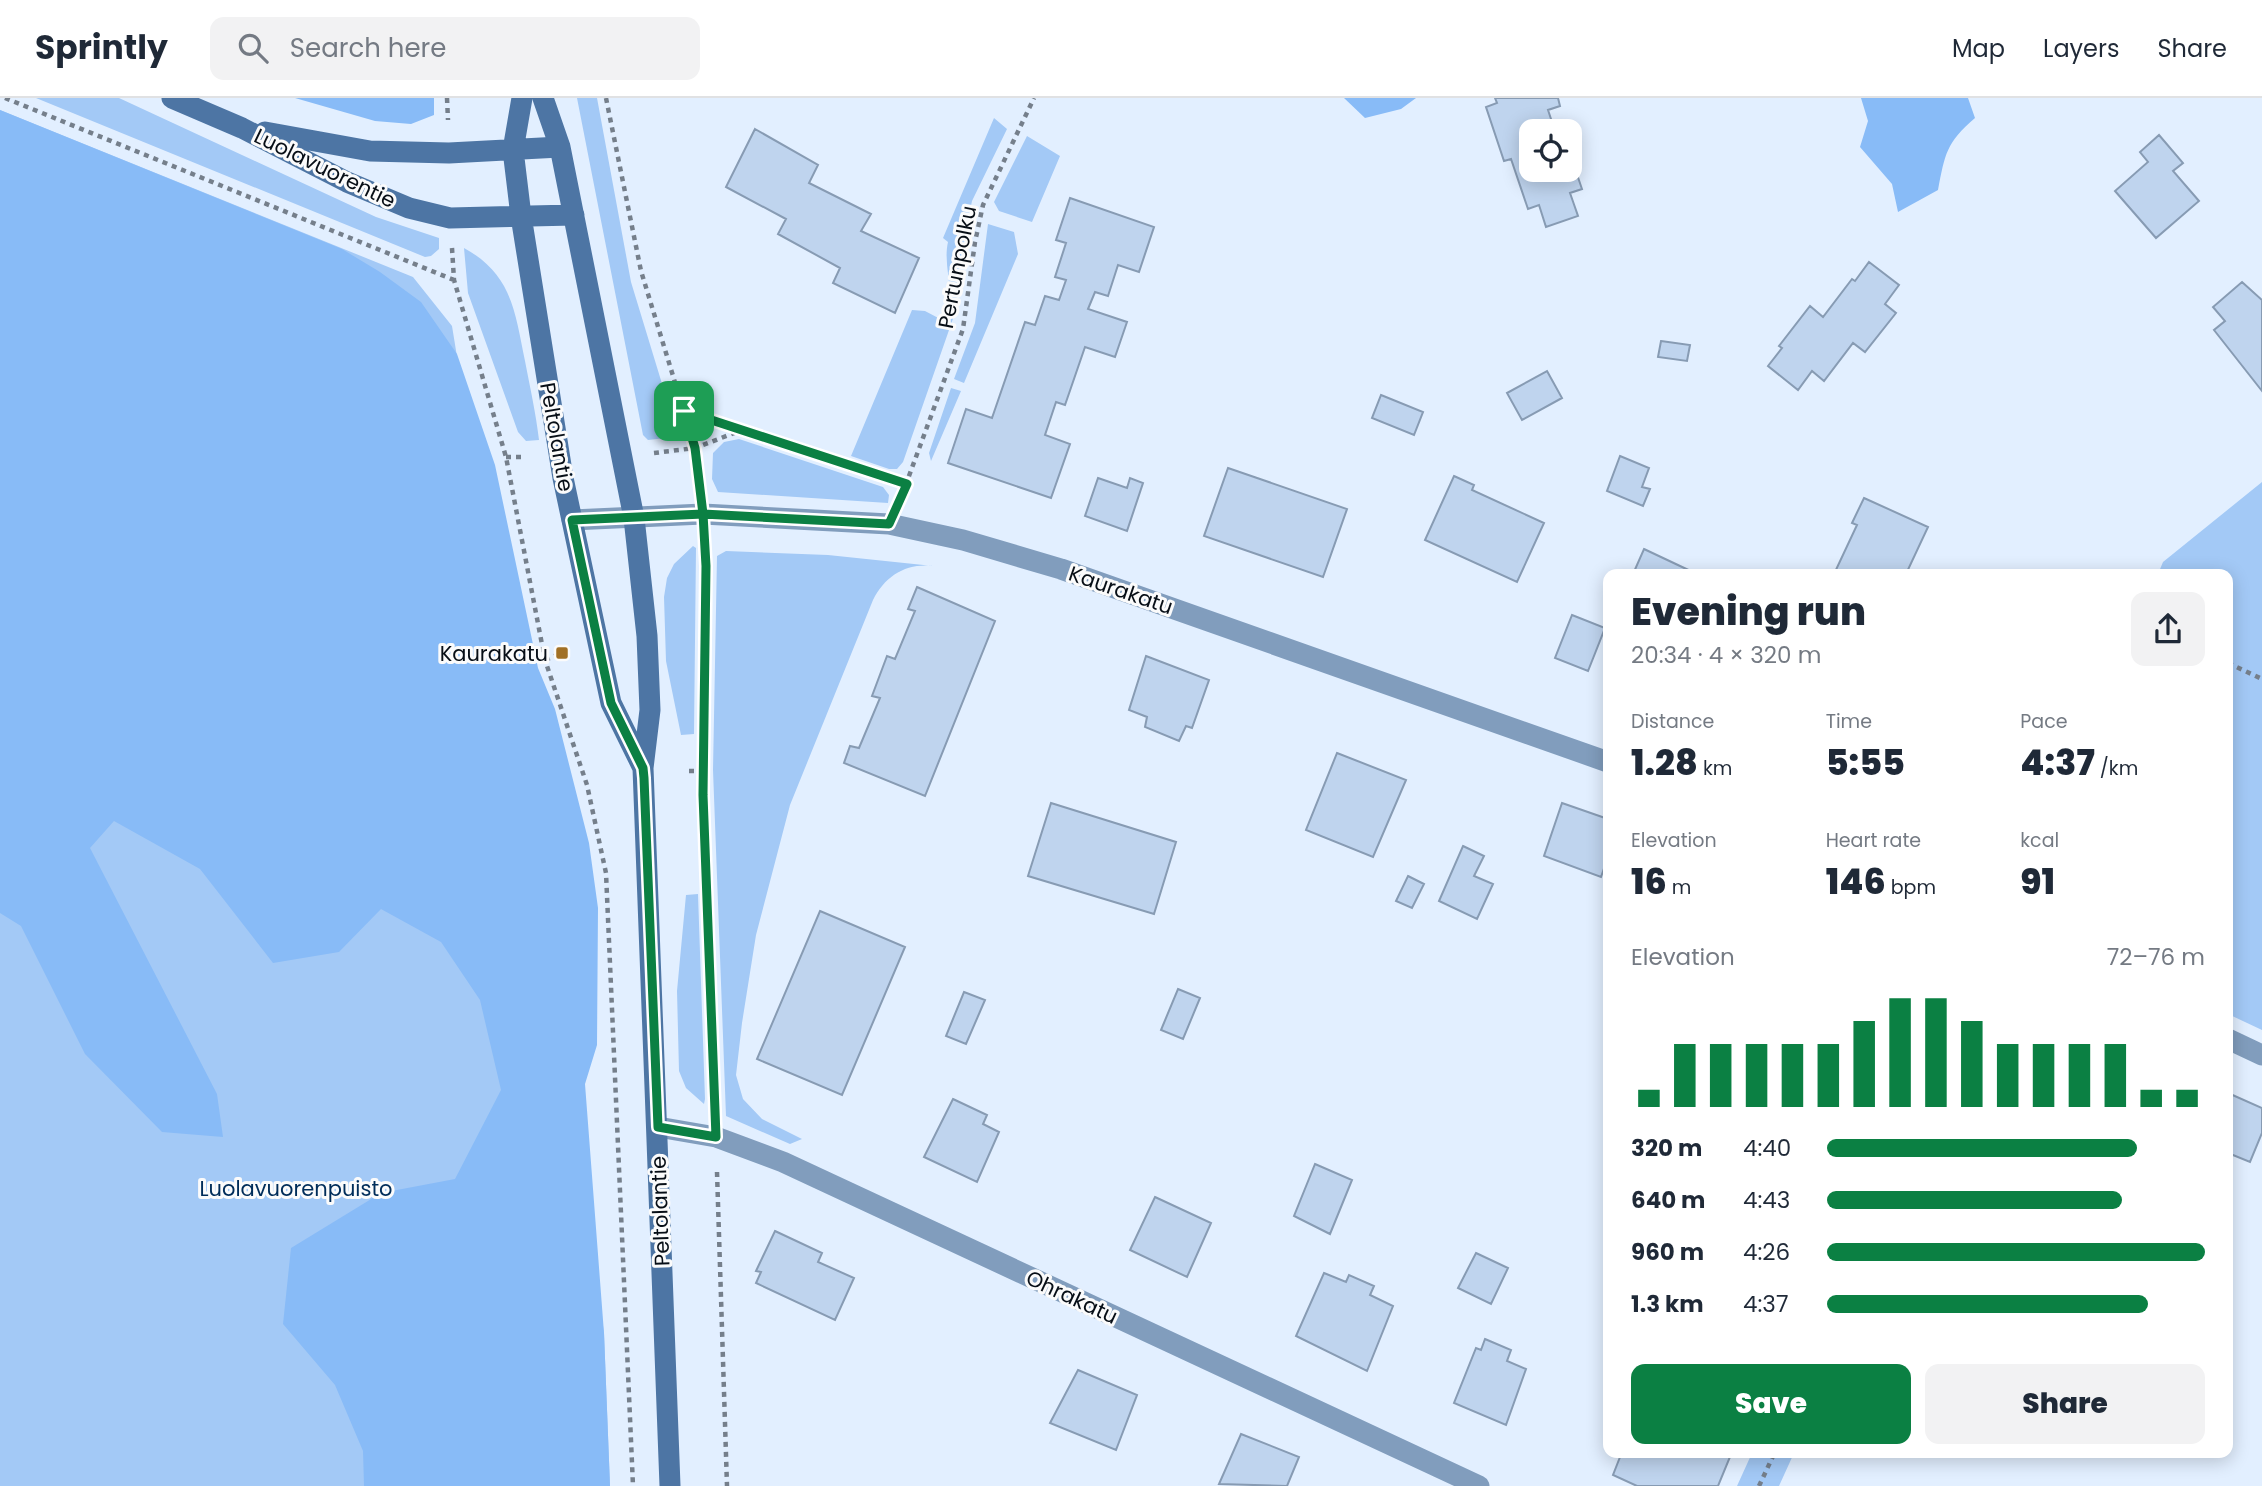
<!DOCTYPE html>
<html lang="en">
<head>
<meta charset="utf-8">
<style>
  :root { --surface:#fff; --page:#f2f2f3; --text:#1f2937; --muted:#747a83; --line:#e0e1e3; --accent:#0b8043 }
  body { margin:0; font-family:Poppins,sans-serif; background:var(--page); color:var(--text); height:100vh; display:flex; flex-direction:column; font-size:26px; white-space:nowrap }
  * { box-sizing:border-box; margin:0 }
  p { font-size:23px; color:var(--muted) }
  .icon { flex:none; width:38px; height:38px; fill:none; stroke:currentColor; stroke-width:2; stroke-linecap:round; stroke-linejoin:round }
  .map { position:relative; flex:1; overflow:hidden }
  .panel { position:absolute; left:1603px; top:471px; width:630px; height:889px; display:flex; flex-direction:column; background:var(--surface); border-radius:14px; box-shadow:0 4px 18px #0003 }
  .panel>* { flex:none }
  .fabs { position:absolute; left:1519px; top:21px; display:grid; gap:14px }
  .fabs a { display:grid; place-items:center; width:63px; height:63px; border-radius:14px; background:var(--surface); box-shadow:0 4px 18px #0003; font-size:35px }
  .pin { position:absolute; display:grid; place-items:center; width:60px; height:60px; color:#fff; margin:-30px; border-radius:14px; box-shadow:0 4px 10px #0006 }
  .round { display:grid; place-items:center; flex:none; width:74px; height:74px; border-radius:14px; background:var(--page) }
  .headline { display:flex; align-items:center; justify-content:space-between; height:119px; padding:0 28px }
  h1 { font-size:38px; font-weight:800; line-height:52px }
  .metrics { display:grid; grid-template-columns:repeat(3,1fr); gap:10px; height:119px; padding:7px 28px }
  .metrics div { display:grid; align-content:center }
  .metrics b { font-size:35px; font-weight:800 }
  .metrics small { font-size:19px; font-weight:400 }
  .metrics p { font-size:19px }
  .chart { height:196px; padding:14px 28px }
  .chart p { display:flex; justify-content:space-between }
  .chart svg { width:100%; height:126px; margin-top:7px; stroke:var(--accent); stroke-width:6 }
  .cta { display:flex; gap:14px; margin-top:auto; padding:14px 28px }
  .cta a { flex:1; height:80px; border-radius:14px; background:var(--accent); color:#fff; font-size:28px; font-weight:800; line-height:80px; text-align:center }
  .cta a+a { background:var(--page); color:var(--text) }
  ul { padding:0 28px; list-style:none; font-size:23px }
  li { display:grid; grid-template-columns:112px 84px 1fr; align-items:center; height:52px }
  li i { height:18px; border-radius:9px; background:var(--accent) }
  header { display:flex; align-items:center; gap:42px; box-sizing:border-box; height:98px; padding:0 35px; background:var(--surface); border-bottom:2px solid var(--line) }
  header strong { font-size:33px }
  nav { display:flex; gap:38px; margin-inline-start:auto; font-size:24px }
  .search { width:490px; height:63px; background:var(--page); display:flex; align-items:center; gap:18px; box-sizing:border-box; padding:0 24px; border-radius:14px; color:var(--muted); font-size:26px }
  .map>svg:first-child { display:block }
</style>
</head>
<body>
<header>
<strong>Sprintly</strong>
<div class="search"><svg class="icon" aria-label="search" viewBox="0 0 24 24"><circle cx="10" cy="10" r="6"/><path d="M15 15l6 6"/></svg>Search here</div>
<nav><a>Map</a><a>Layers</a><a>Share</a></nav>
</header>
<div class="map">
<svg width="2262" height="1388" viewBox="0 0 2262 1388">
  <rect width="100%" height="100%" fill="#e2efff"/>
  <path fill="#a3c9f6" d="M36 0H119L376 119 439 140V151L431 158 425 159Z
    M577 0H597L631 184 677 335 675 339 648 342 643 337Z
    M0 12 413 179 452 228 511 590 604 1235 610 1388H0Z
    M994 20 1007 31 972 103 959 166 956 212 903 364 897 371H889L851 358 912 212 925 213 944 223C958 198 942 170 948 144L943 140Z
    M1027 38 1060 58 1032 124 999 113 994 104Z
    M988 126 1014 134 1018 156 964 285 954 281 975 225Z
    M464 150C512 176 515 214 525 263 530 289 536 316 539 342L526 343 518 334 468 195Z
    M951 290 961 293 931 363 929 355Z
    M739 341 883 389 889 397 888 405 718 394 712 381 713 355 724 344Z
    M2262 384V932L2228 916V476H2158L2163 464Z
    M693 448 696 450 694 636 681 637 666 563 664 499 667 480 674 466Z
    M726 453 828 457 933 468C906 465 885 478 873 502L790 707 756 837 742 925 736 977 743 1001 762 1021 802 1041 790 1046 726 1018 713 672 717 458Z
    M698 796 705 1001 704 1006 686 990 679 973 677 893 686 797Z
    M1752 1355H1794L1779 1388H1737Z"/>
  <path fill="#88bbf7" d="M295 0H434V17L411 26 375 23Z
    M1344 0H1416L1401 11 1365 20Z
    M1861 0H1968L1975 20C1946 45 1945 56 1938 92L1898 114 1892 86 1860 49 1868 23Z
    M0 12 342 151 380 174 421 204 457 256 495 367 538 570 555 611 589 745 598 810 597 947 585 986 604 1235 610 1388H364L363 1353 335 1287 283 1226 291 1150 381 1095 455 1081 501 992 480 902 441 844 381 811 339 854 273 865 200 771 114 723 90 750 217 996 223 1039 162 1034 85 956 21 828 0 815Z"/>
  <path fill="#bfd4ee" stroke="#879bb3" stroke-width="2" d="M1495 0H1558L1560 8 1548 12 1555 33H1531V72H1570V56L1582 91 1570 95 1578 118 1546 129 1539 107 1528 111 1511 61 1504 63 1486 9 1497 5Z
    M755 31 818 67 809 85 871 116 861 133 919 160 895 215 833 185 840 170 778 136 786 121 726 89Z
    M2159 37 2183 65 2173 73 2199 103 2156 140 2115 93 2148 64 2140 54Z
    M1070 100 1154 129 1139 174 1118 167 1108 198 1095 194 1088 211 1127 224 1115 259 1085 249 1065 307 1056 304 1045 337 1070 346 1051 400 948 365 966 311 992 320 1025 224 1035 227 1045 198 1059 202 1066 182 1055 179 1066 145 1056 142Z
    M1869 164 1899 187 1885 206 1896 215 1865 254 1853 245 1824 283 1812 273 1798 292 1768 268 1782 250 1779 248 1810 208 1823 219 1852 181 1855 183Z
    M2242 184 2262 202V293L2214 232 2225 223 2213 209Z
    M1661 243 1690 247 1687 263 1658 259Z
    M1547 273 1562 300 1522 322 1507 295Z
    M1381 297 1423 314 1414 337 1372 320Z
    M1620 358 1649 370 1642 389 1650 391 1643 408 1607 393Z
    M1228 370 1347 411 1323 479 1204 438Z
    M1454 378 1474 387 1472 392 1544 425 1517 484 1425 442Z
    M1098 380 1127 390 1130 380 1143 385 1127 433 1085 418Z
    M1864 400 1928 429 1906 476H1834L1857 427 1852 425Z
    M1644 451 1697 476H1633Z
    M917 489 995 523 925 698 844 665 850 648 859 650 880 600 872 598 887 558 895 561 915 513 908 511Z
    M1572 517 1605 530 1588 573 1555 560Z
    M1146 558 1209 582 1192 630 1186 628 1179 643 1145 629 1147 619 1129 612Z
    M1337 655 1406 682 1373 759 1306 732Z
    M1051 705 1176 744 1154 816 1028 778Z
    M1562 705 1608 721V759L1601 779 1544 758Z
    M1463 748 1484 758 1474 778 1493 786 1477 821 1439 803Z
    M1408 778 1424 786 1412 810 1396 803Z
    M820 813 905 849 842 997 757 961Z
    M1178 891 1200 900 1183 941 1161 932Z
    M964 894 985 902 966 946 946 938Z
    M2228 995 2262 1010V1035L2250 1064 2228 1055Z
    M953 1001 987 1017 983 1026 999 1034 977 1084 924 1059Z
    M1315 1066 1352 1082 1330 1136 1294 1118Z
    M1155 1099 1211 1125 1187 1179 1130 1152Z
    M775 1133 822 1155 818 1164 854 1180 835 1222 756 1185 761 1174 756 1173Z
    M1476 1155 1508 1170 1491 1206 1458 1190Z
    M1324 1175 1346 1184 1349 1177 1374 1188 1370 1197 1393 1208 1367 1273 1296 1238Z
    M1485 1241 1511 1252 1507 1263 1526 1271 1506 1327 1454 1305 1476 1250 1481 1252Z
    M1078 1272 1137 1297 1116 1352 1050 1325Z
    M1241 1336 1299 1359 1287 1388 1219 1386Z
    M1622 1354H1732L1718 1388H1637L1613 1377Z"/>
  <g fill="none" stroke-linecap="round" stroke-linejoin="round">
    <path stroke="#757f8b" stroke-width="4.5" stroke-dasharray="5 5" stroke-linecap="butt" d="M5 0 454 182
      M447 0 448 22
      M606 0 641 173 695 350 699 383
      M452 150 454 182 506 359 545 562 587 687 606 775 633 1388
      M685 313 907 386
      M654 355 695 350 742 332
      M506 359H526
      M902 397 963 231 975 144 983 107 1034 0
      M704 448 706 468 703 697 716 1006
      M545 562 562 555
      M2228 565 2262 581
      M689 673H704
      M717 1074 727 1388
      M1759 1388 1775 1354"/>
    <path stroke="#819dbd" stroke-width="21" d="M572 422 703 416 889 426 963 442 1061 471 1608 664
      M2228 941 2262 957
      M658 1029 716 1039 783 1064 1479 1388"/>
    <path stroke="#4d75a4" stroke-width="21" d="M172 0 242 30 347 84 409 110 450 120 574 117
      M522 0 513 52 521 118 563 380 611 605 643 670
      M543 0 560 49 634 420 647 538 650 612 643 670 670 1388
      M265 34 370 53 449 55 560 49"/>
  </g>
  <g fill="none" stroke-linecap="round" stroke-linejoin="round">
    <defs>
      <path id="route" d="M684 313 695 350 703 416 572 422 611 605 643 670 644 680 658 1029 716 1039 703 697 706 468 703 416 889 426 907 386 684 313"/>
    </defs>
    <use href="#route" stroke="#fff" stroke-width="14"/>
    <use href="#route" stroke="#0b8043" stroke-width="9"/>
  </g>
  <rect fill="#a17025" stroke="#fbfbfb" stroke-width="2.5" x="555" y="548" width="14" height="14" rx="3.5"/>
  <g text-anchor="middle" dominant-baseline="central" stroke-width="6" stroke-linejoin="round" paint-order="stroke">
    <g font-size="21" fill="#070e16" stroke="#fbfbfb">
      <text transform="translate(325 70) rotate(26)">Luolavuorentie</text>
      <text transform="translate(957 169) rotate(-79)">Pertunpolku</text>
      <text transform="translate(557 339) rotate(80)">Peltolantie</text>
      <text transform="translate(1121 492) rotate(19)">Kaurakatu</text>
      <text transform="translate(660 1113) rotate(-92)">Peltolantie</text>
      <text transform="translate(1072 1199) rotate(25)">Ohrakatu</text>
    </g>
    <g font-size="21" fill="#070e16" stroke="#fbfbfb" text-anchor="end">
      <text x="548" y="555">Kaurakatu</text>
    </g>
    <g font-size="21" fill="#002d5a" stroke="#fbfbfb">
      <text x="296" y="1090">Luolavuorenpuisto</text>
    </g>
  </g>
</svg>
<div class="fabs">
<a><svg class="icon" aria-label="locate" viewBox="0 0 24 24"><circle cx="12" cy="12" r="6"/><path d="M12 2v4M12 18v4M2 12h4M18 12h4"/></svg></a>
</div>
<div class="pin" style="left:684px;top:313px;background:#1e9e55"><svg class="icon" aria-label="arrive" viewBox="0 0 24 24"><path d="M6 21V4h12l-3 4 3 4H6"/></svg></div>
<section class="panel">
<div class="headline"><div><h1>Evening run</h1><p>20:34 · 4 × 320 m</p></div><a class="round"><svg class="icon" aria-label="share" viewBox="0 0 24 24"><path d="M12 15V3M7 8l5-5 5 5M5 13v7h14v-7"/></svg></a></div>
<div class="metrics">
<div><p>Distance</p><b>1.28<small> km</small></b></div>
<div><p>Time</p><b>5:55</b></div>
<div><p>Pace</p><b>4:37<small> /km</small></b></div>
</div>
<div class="metrics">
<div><p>Elevation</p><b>16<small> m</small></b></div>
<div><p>Heart rate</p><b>146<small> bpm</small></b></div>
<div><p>kcal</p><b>91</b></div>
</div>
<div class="chart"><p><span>Elevation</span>72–76 m</p>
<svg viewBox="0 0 160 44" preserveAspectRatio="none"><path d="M5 44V38M15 44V22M25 44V22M35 44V22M45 44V22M55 44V22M65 44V14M75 44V6M85 44V6M95 44V14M105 44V22M115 44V22M125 44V22M135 44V22M145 44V38M155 44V38"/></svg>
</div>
<ul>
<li><b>320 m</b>4:40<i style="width:82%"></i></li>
<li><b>640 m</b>4:43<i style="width:78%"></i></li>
<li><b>960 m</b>4:26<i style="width:100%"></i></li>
<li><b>1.3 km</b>4:37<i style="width:85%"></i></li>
</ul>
<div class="cta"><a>Save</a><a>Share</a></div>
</section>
</div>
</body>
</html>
